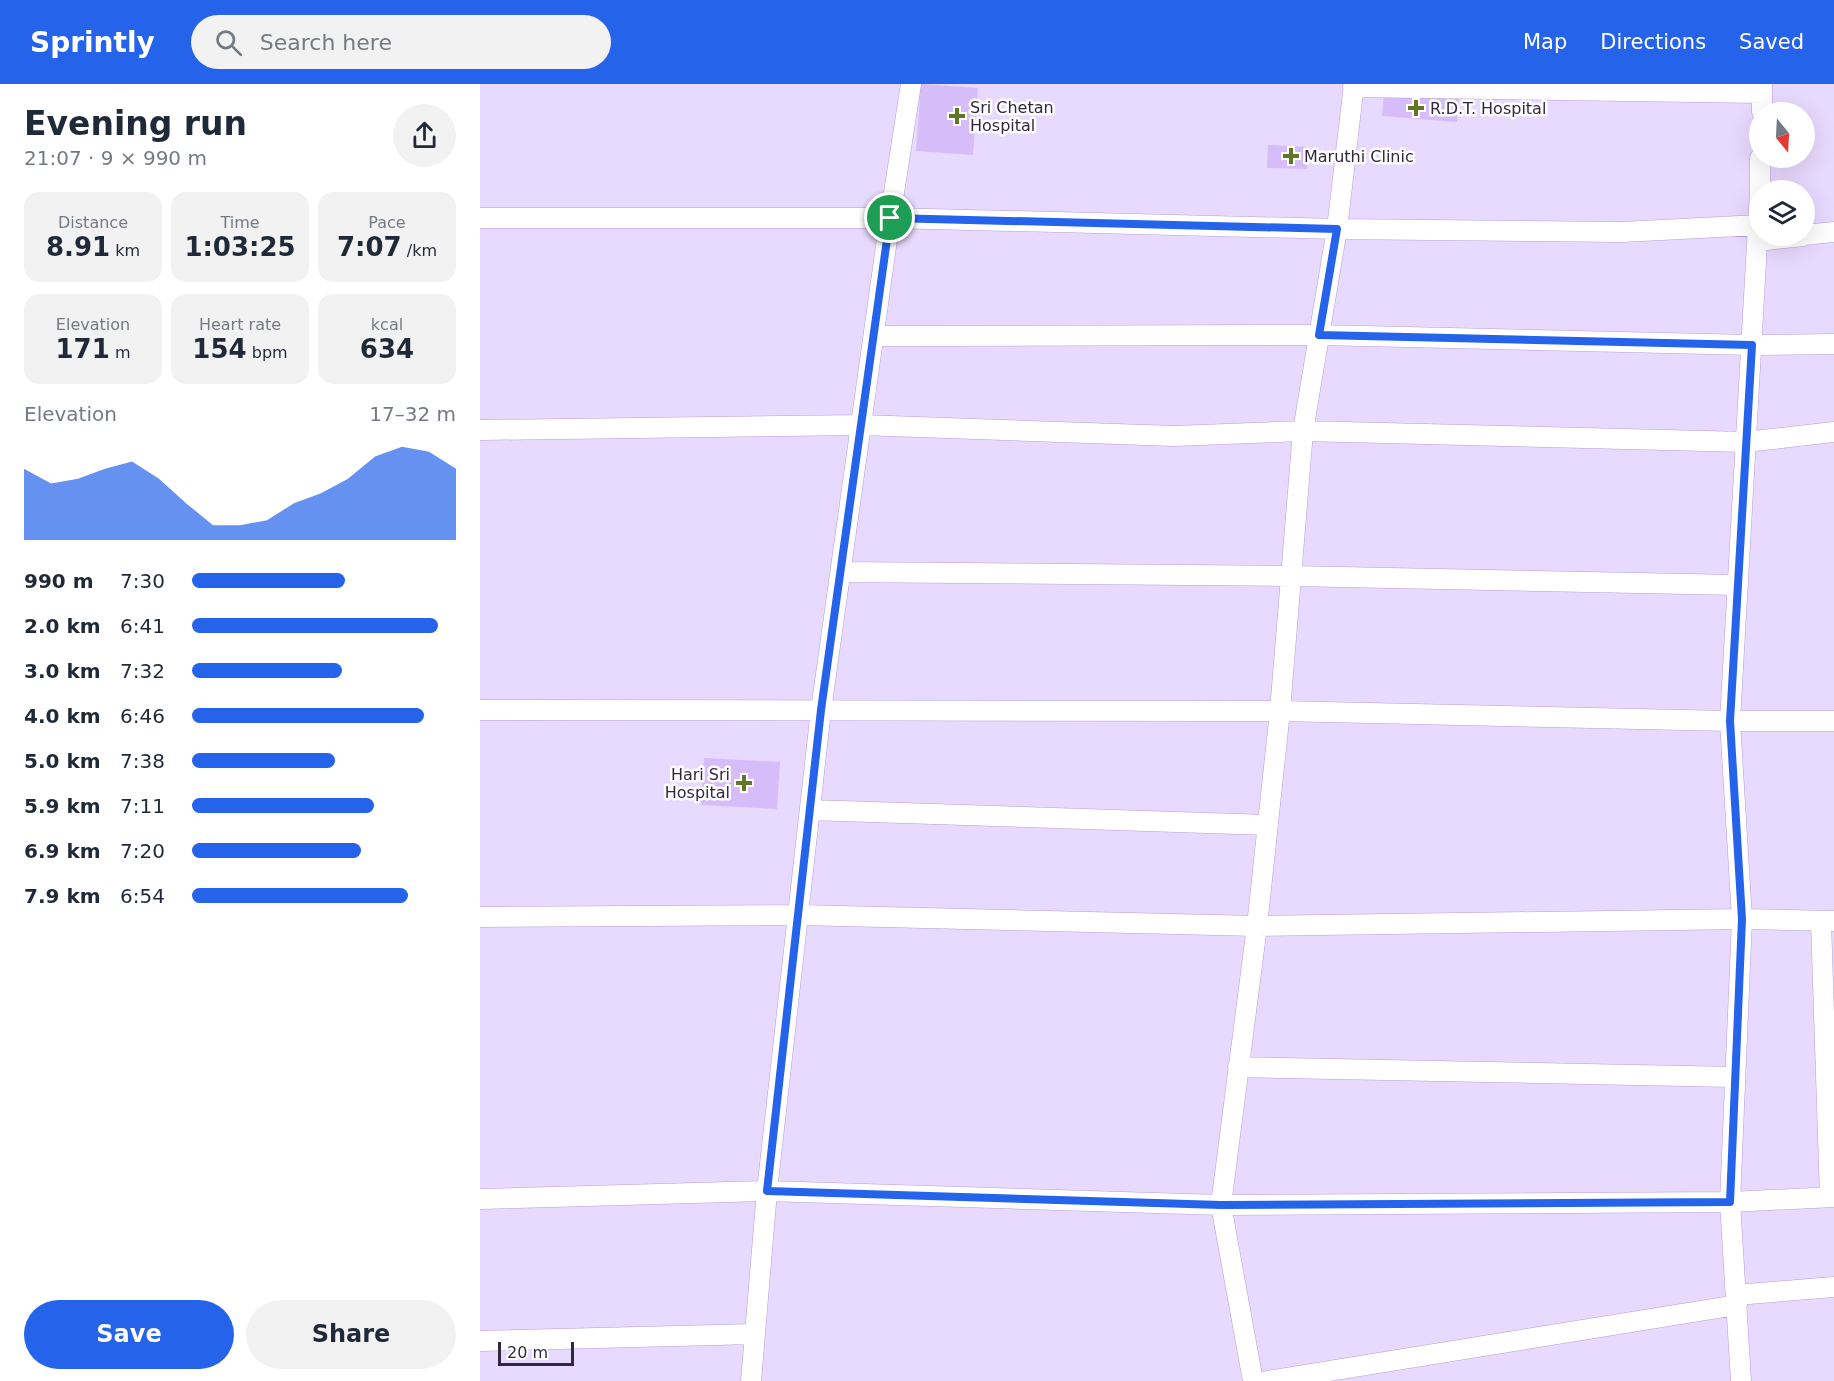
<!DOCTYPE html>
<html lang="en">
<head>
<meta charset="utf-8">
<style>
  :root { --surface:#fff; --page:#f2f2f3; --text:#1f2937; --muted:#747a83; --accent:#2563eb }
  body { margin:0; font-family:"DejaVu Sans",sans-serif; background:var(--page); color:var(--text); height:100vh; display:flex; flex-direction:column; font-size:22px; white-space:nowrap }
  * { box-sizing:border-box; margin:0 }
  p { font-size:20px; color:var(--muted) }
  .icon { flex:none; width:33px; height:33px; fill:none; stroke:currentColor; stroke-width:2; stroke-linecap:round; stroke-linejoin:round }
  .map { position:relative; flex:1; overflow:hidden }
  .sheet { display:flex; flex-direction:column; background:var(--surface); width:480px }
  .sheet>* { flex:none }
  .needle { width:39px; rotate:162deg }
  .tools { position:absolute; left:1269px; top:18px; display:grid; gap:12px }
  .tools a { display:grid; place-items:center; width:66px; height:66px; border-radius:50%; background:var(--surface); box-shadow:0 6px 24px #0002; font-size:30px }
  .scale { position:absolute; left:18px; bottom:15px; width:76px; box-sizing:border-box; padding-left:6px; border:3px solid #31283f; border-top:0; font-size:16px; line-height:21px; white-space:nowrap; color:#31283f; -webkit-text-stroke:4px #fff; paint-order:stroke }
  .pin { position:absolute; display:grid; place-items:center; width:51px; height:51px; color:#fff; margin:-26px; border:3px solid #fff; border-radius:50%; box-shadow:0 2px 6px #0007 }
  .round { display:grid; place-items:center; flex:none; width:63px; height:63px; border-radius:32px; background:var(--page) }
  .head { display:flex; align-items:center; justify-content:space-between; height:102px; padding:0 24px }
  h1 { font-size:33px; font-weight:700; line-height:45px }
  .figures { display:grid; grid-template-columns:repeat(3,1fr); gap:9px; height:102px; padding:6px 24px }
  .figures div { display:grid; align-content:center; border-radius:15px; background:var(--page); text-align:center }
  .figures b { font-size:26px; font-weight:700 }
  .figures small { font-size:16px; font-weight:400 }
  .figures p { font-size:16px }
  .chart { height:168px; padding:12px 24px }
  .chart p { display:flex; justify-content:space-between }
  .chart svg { width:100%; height:108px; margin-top:6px; fill:var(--accent); opacity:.7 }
  .primary-button { display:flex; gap:12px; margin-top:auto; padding:12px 24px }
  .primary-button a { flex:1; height:69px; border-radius:36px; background:var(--accent); color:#fff; font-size:24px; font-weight:700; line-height:69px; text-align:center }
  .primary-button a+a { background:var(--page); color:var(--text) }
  ul { padding:0 24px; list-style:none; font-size:20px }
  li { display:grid; grid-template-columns:96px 72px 1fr; align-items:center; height:45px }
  li i { height:15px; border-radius:8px; background:var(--accent) }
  header { display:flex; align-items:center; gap:36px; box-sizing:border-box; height:84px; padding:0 30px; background:var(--accent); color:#fff }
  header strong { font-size:28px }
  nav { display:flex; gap:33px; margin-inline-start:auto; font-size:21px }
  .search { width:420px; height:54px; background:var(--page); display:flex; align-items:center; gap:15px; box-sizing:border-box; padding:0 21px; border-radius:33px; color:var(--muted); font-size:22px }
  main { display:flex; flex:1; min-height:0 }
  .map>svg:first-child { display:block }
</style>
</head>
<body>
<header>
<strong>Sprintly</strong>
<div class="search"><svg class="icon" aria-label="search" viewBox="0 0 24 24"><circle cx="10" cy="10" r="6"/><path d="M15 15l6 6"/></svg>Search here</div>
<nav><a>Map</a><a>Directions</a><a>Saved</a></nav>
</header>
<main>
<section class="sheet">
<div class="head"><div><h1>Evening run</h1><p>21:07 · 9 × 990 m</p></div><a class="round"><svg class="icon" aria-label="share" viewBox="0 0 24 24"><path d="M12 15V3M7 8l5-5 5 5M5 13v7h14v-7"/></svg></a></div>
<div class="figures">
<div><p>Distance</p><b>8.91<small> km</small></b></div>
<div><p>Time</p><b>1:03:25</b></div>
<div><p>Pace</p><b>7:07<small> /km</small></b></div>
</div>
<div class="figures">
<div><p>Elevation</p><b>171<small> m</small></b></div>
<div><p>Heart rate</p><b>154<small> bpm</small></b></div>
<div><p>kcal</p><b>634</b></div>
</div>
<div class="chart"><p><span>Elevation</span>17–32 m</p>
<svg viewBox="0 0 160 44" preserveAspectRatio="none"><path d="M0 44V15L10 21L20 19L30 15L40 12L50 19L60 29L70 38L80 38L90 36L100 29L110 25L120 19L130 10L140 6L150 8L160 15V44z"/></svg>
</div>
<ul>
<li><b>990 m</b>7:30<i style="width:58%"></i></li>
<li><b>2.0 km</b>6:41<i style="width:93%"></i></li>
<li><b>3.0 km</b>7:32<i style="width:57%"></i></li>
<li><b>4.0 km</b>6:46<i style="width:88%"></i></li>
<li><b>5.0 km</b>7:38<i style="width:54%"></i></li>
<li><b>5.9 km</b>7:11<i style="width:69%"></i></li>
<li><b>6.9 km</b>7:20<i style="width:64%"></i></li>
<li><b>7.9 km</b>6:54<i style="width:82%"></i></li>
</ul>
<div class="primary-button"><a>Save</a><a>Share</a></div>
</section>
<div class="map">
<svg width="1354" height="1297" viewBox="0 0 1354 1297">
  <rect width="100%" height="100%" fill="#e8d9fe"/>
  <path fill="#d6bdf9" d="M441 0 498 4 493 71 436 67Z
    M904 9 979 15 977 38 902 32Z
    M788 61 828 63 827 85 787 84Z
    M224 674 300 678 297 725 221 721Z"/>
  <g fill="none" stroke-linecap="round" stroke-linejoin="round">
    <defs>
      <path id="street" d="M873 3 1282 9
        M1282 28V0
        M1280 106V74
        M0 134H410L857 145 1142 148 1279 141
        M1324 151 1354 148
        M1278 157 1323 152
        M394 252 839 251 1272 261 1354 260
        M0 346 381 341 694 352 823 347 1266 358 1354 348
        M361 488 811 492 1258 501
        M0 626 800 627 1250 637H1354
        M330 726 788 741
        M0 833 319 831 777 842 1262 835 1354 837
        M1341 837 1350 1113
        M758 983 1255 993
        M0 1115 287 1107 741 1121 1250 1118 1354 1113
        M1256 1211 1354 1203
        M0 1257 275 1250
        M271 1297 287 1107 341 626 410 134 431 0
        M773 1297 741 1121 777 842 800 627 823 347 857 145 874 0
        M787 1297 1257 1221
        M1261 1297 1250 1118 1262 835 1250 637 1280 107"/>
    </defs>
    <use href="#street" stroke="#b79ed8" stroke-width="21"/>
    <use href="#street" stroke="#fff" stroke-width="20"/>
  </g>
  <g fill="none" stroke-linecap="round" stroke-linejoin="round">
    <defs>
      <path id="route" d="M410 134 857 145 839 251 1272 261 1250 637 1262 835 1250 1118 741 1121 287 1107 341 626Z"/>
    </defs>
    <use href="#route" stroke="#fff" stroke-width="12"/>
    <use href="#route" stroke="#2563eb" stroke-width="8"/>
  </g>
  <g fill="#617728" stroke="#fff" stroke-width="2">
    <path d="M933 15h6v6h6v6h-6v6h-6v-6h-6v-6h6z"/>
    <path d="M474 23h6v6h6v6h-6v6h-6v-6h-6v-6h6z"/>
    <path d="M808 63h6v6h6v6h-6v6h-6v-6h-6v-6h6z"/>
    <path d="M261 690h6v6h6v6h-6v6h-6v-6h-6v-6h6z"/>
  </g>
  <g text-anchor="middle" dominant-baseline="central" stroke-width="5" stroke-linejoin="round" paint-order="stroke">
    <g font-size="16" fill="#31283f" stroke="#fff" text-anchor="start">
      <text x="490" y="23">Sri Chetan<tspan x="490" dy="18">Hospital</tspan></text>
      <text x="950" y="24">R.D.T. Hospital</text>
      <text x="824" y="72">Maruthi Clinic</text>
      <text x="250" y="690" text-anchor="end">Hari Sri<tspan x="250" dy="18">Hospital</tspan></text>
    </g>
  </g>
</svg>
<div class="tools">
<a><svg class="needle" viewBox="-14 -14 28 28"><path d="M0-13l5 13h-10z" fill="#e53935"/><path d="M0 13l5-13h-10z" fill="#747a83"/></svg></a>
<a><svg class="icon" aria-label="layers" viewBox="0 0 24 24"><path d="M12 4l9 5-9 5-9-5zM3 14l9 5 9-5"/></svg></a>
</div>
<div class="scale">20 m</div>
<div class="pin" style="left:410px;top:134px;background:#1e9e55"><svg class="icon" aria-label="arrive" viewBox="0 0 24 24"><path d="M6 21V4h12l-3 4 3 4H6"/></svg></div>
</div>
</main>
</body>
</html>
